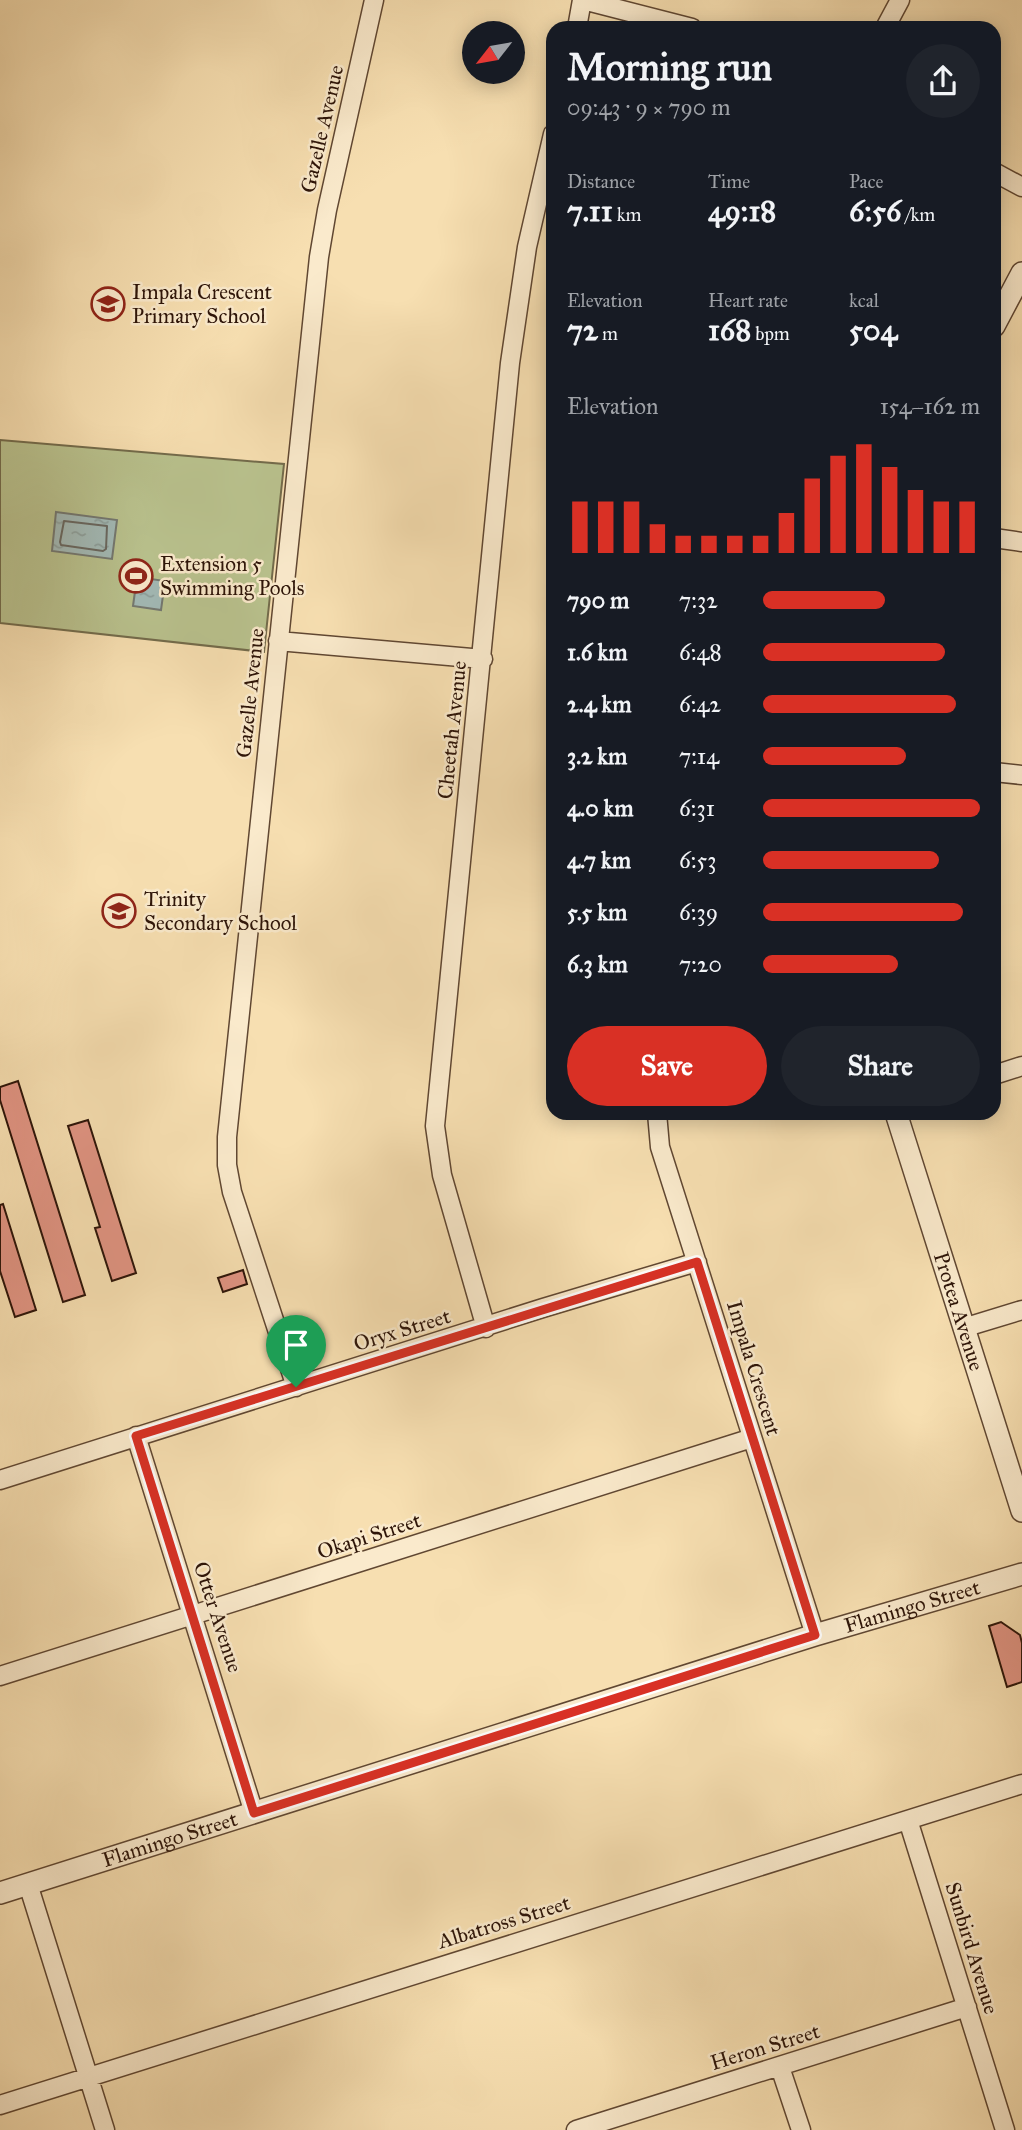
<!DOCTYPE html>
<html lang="en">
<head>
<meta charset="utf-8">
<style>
  :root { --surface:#171b24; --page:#20242c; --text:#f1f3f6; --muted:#9ea1a6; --accent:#d93025 }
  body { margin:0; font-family:"IM FELL Great Primer",serif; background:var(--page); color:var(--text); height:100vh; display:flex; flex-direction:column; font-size:26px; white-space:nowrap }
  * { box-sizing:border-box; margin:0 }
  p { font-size:23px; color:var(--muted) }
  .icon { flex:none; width:38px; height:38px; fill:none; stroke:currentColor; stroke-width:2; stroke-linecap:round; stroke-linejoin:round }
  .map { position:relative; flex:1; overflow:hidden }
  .panel { position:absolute; left:546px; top:21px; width:455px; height:1099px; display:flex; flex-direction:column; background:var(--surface); border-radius:21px; box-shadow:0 4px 18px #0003 }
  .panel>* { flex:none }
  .needle { width:46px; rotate:239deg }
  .tools { position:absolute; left:462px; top:21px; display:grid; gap:14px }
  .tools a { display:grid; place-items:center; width:63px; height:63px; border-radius:50%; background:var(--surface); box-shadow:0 4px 18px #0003; font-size:35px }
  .pin { position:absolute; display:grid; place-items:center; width:60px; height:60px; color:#fff; margin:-72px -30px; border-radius:50% 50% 50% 0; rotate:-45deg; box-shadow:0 0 7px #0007 }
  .pin .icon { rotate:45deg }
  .round { display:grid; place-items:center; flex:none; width:74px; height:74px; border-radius:37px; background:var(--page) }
  .head { display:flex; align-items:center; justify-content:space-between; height:119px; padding:0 21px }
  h1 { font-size:38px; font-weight:700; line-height:52px }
  .stats { display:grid; grid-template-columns:repeat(3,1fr); gap:10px; height:119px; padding:7px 21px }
  .stats div { display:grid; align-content:center }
  .stats b { font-size:30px; font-weight:700 }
  .stats small { font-size:19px; font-weight:400 }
  .stats p { font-size:19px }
  .chart { height:196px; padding:14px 21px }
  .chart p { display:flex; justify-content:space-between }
  .chart svg { width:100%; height:126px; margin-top:7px; stroke:var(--accent); stroke-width:6 }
  .button { display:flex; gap:14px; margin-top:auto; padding:14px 21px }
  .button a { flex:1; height:80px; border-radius:42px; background:var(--accent); color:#fff; font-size:28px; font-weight:700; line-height:80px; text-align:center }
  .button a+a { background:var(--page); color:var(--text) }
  ul { padding:0 21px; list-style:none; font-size:23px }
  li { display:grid; grid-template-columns:112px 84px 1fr; align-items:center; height:52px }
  li i { height:18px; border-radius:9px; background:var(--accent) }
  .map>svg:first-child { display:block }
</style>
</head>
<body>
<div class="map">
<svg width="1022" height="2130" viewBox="0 0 1022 2130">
  <defs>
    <pattern id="water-ripples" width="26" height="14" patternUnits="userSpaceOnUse" patternTransform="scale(1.75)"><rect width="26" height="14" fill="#a2bab7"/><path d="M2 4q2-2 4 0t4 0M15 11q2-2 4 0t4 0" fill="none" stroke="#8c9f9c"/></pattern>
  </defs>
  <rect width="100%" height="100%" fill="#f7dfb1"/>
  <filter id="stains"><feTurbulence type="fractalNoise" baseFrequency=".00286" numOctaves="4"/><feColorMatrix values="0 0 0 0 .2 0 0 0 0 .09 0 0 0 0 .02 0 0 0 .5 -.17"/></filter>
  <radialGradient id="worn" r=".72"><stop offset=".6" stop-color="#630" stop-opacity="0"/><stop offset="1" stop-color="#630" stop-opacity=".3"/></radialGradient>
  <path fill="#b9c28e" stroke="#736b4b" stroke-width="2" d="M0 440 284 464 264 652 0 623Z"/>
  <path fill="url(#water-ripples)" stroke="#737871" stroke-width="2" d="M56 512 117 520 112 559 52 551Z
    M137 577 165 581 161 610 133 606Z"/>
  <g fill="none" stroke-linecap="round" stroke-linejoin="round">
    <path stroke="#686760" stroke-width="2" d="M64 521 107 526 106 549 103 551 61 545 60 542Z"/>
  </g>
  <path fill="#e19483" stroke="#2d1408" stroke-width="2" d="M18 1081 85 1295 63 1302 0 1100V1087Z
    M88 1120 136 1273 112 1281 95 1228 100 1227 68 1126Z
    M3 1204 36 1310 15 1317 0 1271V1205Z
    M243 1270 247 1284 223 1292 218 1278Z
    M1001 1622 1020 1635 1022 1643V1682L1007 1687 989 1626Z"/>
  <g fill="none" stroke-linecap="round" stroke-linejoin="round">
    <defs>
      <path id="minor" d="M583 0 692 28
        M577 28 582 0
        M885 28 900 0
        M994 172 1022 187
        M994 538 1022 542
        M278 641 483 659
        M994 772 1022 775
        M994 1075 1022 1066
        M657 1113 660 1147 815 1635
        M486 1328 442 1175 435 1126 510 363 527 247 553 134
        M963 1328 1022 1310
        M296 1387 232 1192 227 1165V1137L319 257 327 210 374 0
        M136 1436 254 1813
        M0 1480 543 1308 697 1262
        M0 1676 752 1438
        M908 1820 1005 2130
        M28 1884 105 2130
        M780 2067 801 2130
        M0 2105 1022 1784
        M576 2130 967 2007"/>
      <g id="tertiary">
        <path d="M994 326 1022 273"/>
        <path id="s1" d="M896 1113 1022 1511"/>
        <path id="s2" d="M0 1893 815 1635 1022 1574"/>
      </g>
    </defs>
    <use href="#minor" stroke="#604732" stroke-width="21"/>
    <use href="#tertiary" stroke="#604732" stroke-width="24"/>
    <use href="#minor" stroke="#faeacc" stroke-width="18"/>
    <use href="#tertiary" stroke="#faeacc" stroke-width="21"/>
  </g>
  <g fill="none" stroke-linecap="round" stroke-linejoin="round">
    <defs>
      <path id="route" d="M697 1262 815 1635 254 1813 136 1436Z"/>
    </defs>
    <use href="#route" stroke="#fff" stroke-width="14"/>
    <use href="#route" stroke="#d93025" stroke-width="9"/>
  </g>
  <defs>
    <symbol id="school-ring" viewBox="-11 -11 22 22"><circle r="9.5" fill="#faeacc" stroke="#8f2418" stroke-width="1.5"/><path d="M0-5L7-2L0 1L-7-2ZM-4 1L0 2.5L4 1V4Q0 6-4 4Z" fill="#8f2418"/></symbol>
    <symbol id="stadium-ring" viewBox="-11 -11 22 22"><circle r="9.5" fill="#faeacc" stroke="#8f2418" stroke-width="1.5"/><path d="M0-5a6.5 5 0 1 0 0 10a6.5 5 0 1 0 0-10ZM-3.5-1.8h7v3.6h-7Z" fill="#8f2418"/></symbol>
  </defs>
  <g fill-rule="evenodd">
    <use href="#school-ring" x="89" y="285" width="38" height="38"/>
    <use href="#stadium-ring" x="117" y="557" width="38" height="38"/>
    <use href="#school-ring" x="100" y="892" width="38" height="38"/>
  </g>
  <g text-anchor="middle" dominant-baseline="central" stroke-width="5" stroke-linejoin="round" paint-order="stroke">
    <g font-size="21" fill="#2d1408" stroke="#faeacc">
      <text transform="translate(322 129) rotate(-77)">Gazelle Avenue</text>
      <text transform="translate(250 693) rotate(-84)">Gazelle Avenue</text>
      <text transform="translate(452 730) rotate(-84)">Cheetah Avenue</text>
      <text stroke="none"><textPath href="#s1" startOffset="208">Protea Avenue</textPath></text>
      <text transform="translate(402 1330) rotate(-17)">Oryx Street</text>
      <text transform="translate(754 1368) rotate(73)">Impala Crescent</text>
      <text transform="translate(369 1536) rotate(-18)">Okapi Street</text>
      <text stroke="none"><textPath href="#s2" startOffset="956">Flamingo Street</textPath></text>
      <text transform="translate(218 1617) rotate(72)">Otter Avenue</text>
      <text stroke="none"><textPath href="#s2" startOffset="178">Flamingo Street</textPath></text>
      <text transform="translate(504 1922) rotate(-17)">Albatross Street</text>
      <text transform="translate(972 1948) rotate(73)">Sunbird Avenue</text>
      <text transform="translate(765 2047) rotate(-17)">Heron Street</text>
    </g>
    <g font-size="21" fill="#2d1408" stroke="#faeacc" text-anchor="start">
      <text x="132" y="292">Impala Crescent<tspan x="132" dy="24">Primary School</tspan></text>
      <text x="160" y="564">Extension 5<tspan x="160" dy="24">Swimming Pools</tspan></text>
      <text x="144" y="899">Trinity<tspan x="144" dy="24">Secondary School</tspan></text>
    </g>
  </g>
  <rect width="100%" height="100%" filter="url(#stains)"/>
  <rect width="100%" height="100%" fill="url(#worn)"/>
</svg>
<div class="tools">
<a><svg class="needle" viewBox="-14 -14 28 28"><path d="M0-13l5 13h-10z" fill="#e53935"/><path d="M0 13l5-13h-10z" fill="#9ea1a6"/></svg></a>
</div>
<div class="pin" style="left:296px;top:1387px;background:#1e9e55"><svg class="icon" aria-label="arrive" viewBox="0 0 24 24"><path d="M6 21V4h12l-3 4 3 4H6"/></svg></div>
<section class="panel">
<div class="head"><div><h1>Morning run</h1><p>09:43 · 9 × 790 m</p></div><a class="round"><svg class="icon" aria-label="share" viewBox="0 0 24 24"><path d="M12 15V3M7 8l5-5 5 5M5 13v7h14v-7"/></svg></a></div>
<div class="stats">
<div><p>Distance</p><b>7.11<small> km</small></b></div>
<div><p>Time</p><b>49:18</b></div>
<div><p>Pace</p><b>6:56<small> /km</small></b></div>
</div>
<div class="stats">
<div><p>Elevation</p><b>72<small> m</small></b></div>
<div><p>Heart rate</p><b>168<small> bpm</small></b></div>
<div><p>kcal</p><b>504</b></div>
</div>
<div class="chart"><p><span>Elevation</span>154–162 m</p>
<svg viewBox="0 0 160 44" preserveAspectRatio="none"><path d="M5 44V26M15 44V26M25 44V26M35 44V34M45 44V38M55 44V38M65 44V38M75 44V38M85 44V30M95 44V18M105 44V10M115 44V6M125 44V14M135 44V22M145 44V26M155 44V26"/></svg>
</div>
<ul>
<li><b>790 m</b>7:32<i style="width:56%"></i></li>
<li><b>1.6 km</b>6:48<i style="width:84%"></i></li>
<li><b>2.4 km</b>6:42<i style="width:89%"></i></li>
<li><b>3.2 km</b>7:14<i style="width:66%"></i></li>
<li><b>4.0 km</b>6:31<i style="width:100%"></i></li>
<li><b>4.7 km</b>6:53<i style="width:81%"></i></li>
<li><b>5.5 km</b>6:39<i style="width:92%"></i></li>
<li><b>6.3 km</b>7:20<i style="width:62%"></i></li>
</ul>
<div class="button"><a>Save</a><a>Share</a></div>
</section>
</div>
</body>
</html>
